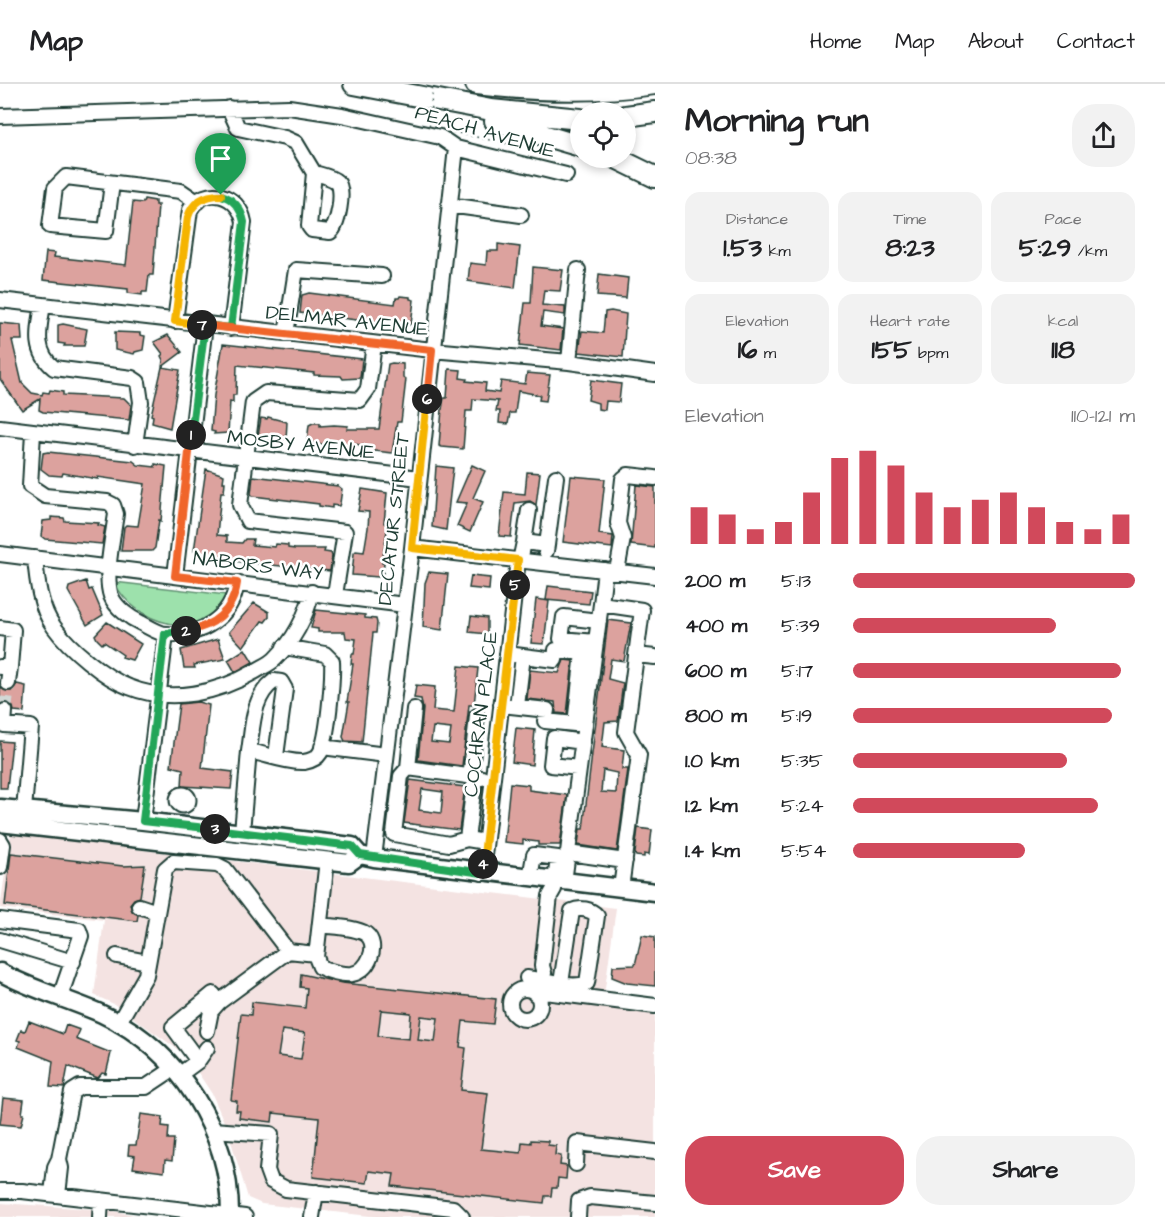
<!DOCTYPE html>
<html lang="en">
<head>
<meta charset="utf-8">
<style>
  :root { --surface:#fff; --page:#f2f2f2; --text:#202124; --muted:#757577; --line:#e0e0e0; --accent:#d1495b }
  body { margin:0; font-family:"Architects Daughter",sans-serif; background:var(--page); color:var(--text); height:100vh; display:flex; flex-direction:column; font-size:22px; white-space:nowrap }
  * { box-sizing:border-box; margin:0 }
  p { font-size:20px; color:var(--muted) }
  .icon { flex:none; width:33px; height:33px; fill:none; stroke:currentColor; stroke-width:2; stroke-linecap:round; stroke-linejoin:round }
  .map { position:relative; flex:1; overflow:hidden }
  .side { display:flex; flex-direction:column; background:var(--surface); width:510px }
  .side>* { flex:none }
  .buttons { position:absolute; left:570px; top:18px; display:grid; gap:12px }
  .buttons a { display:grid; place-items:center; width:66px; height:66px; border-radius:50%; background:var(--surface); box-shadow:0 3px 9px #0003; font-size:30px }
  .pin { position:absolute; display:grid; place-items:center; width:51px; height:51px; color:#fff; margin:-62px -26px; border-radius:50% 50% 50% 0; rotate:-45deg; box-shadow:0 0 6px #0007 }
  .pin .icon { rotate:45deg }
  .km { position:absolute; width:30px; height:30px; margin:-15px; border-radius:50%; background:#222; color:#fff; font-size:16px; line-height:30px; text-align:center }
  .round { display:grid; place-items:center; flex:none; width:63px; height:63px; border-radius:24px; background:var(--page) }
  .summary { display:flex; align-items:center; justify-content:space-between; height:102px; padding:0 30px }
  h1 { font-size:33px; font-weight:700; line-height:45px }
  .figures { display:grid; grid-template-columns:repeat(3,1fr); gap:9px; height:102px; padding:6px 30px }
  .figures div { display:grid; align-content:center; border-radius:15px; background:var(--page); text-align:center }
  .figures b { font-size:26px; font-weight:700 }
  .figures small { font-size:16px; font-weight:400 }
  .figures p { font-size:16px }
  .chart { height:168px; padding:12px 30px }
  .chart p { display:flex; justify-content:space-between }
  .chart svg { width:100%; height:108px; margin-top:6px; stroke:var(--accent); stroke-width:6 }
  .button { display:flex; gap:12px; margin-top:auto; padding:12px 30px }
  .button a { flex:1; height:69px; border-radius:24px; background:var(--accent); color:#fff; font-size:24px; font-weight:700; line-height:69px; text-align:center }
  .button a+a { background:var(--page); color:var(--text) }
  ul { padding:0 30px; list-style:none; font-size:20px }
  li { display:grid; grid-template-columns:96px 72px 1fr; align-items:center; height:45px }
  li i { height:15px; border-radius:8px; background:var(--accent) }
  header { display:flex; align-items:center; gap:36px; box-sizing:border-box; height:84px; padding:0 30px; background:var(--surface); border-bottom:2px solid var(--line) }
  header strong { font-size:28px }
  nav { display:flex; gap:33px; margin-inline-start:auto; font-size:21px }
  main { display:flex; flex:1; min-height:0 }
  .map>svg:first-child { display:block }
</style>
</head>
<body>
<header>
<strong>Map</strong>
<nav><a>Home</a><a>Map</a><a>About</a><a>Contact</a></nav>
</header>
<main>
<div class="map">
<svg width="655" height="1133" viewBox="0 0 655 1133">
  <rect width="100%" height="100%" fill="#fff"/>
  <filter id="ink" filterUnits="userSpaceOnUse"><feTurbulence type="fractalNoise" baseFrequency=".0167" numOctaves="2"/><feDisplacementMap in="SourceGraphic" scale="12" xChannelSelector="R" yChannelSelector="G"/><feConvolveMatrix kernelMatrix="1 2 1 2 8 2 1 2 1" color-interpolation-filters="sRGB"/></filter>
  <g filter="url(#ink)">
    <path fill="#f4e3e2" d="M11 750 616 824 603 919 655 926V1133H379L262 1120 248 1114 228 1047 212 1010 187 972 114 920 94 911 104 836 0 824Z
      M0 1119 109 1126 143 1133H0Z"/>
    <path fill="#9de1ac" stroke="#5e8f70" stroke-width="1.5" d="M114 498 227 511C202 561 135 541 114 498Z"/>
    <path fill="#dca29e" stroke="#1f3d34" stroke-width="1.5" fill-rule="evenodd" d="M144 115 155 117V121H158L153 191H149L147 208H142V211L128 209V205L43 196 46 168 55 169 54 173 126 181 133 118 143 119Z
      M498 160 520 163 515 204 468 197 470 179 486 181 487 167H498Z
      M533 183 563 186 560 207 544 206 542 221 565 223V231L543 228 541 242 563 245 561 266 520 261 525 219H531Z
      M599 190 628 194 626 214 597 212Z
      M309 209 395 220 396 214H399L400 212 410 213V215L414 216 411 240 406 242 300 229 302 211Z
      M611 227 626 230 623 273 579 268 582 247 603 249 605 228Z
      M0 239 21 241 22 256H12L22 299 32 309 42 311 43 308 49 309 50 306 63 308V311L124 314 131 321 129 336 43 328 39 326 40 315 22 326 0 295Z
      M63 240 87 245 84 262H64L65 260 58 259V241Z
      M115 248 140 249V251L145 252 143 266 135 268 134 270 115 266Z
      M168 251 182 268 162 283 163 276 161 272 163 270 154 258Z
      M223 260 362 275 360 294 343 295 341 292 314 291V289L237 281 236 311H233V318L230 317 228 349 214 350 215 348 211 347 214 311Z
      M392 279 403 280V294L406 295 401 338H397L392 369 367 366V362L354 360 353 363 348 364 307 358 309 341 313 339H320V342L334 341 348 342 347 345H379L388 280Z
      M162 283 180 286 170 344 152 339 153 332 151 331Z
      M449 285 461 286 460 294 467 295 466 297 486 299 485 307 499 309 501 297 525 300 527 289 550 291 546 317 539 316 540 311 518 307 515 329H510L508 340 499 339 500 327H496L498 317 473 315 472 327H466L463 365 442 363 439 362 442 325 444 314H447Z
      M591 296 621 300 619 318 606 317 605 326 598 325V319L588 316Z
      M268 333 287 338 286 355 275 356 258 352 261 334 267 335Z
      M48 368 133 377 138 381 155 383V380L166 382 161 437 159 436 155 464 152 467H121L124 443 126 441 138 442 145 400 98 393V395L63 389 62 392 49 391 41 385 43 369Z
      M472 381 485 387 473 414 483 418 470 448 457 442 467 419 456 418Z
      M436 382 453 384 446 446 432 443Z
      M206 385 224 391 223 398H225L224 408H221L217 451 227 452V458L242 459 245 455H253L252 461 275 463 276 460 288 461V464L295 465H325L324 468 331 469 332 472 330 487 214 475 197 471V467H194Z
      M527 388 540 389 536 421 530 417 515 419 511 453 499 452 504 408 525 410Z
      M253 392 338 402 342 405 340 419 339 422 332 421V424L319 422V420L253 412 251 410Z
      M571 392 605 395 599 450 613 452 612 464 563 458Z
      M636 401 655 403V464L631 461Z
      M362 405 387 409 384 439 388 440 382 479H384L383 489 379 493 352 491 354 469 356 467 364 468 368 444 369 428 358 427Z
      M51 433 64 434 65 437 99 439 98 441 105 443 102 460 45 455 41 452 43 437 51 436Z
      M429 488 448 490 442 546 423 543 425 499Z
      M471 492 490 494 489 506 469 504Z
      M86 497 89 506 92 505 103 531 87 541 68 507 69 503Z
      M548 502 591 507 589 520 546 516Z
      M536 515 549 517 544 560 531 559Z
      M254 519 269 528V533L265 538 262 537 243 563 229 548Z
      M316 526 365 531V534L376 535 377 539 376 549H373L362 658 345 657 343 653 349 618H347L353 580H351L352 570H354L356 555 346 554 345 548H318V545L311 544Z
      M471 532 487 534V550L469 548Z
      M608 536 631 539 624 577 611 575 608 595 623 599 618 637 605 638 602 663 624 666 622 685H628L617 767 578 761 580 745H583ZM603 686 617 689 616 709 601 708Z
      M107 538 141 560 132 576 122 573 123 571 104 558 102 560 97 555 95 551Z
      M218 555 225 575 194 581 195 584H184L181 566Z
      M245 565 253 578 235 588 228 576Z
      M564 576 573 577 567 630 556 629 555 618 527 615 530 586 559 589Z
      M459 582 478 584 474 621H469L462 682 418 676 423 625 421 615 414 614 416 601 435 603 433 626 454 628ZM433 643 451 645 449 660 431 658Z
      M17 600 26 602 24 628 14 627 13 623 6 618 0 620V603L11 607Z
      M198 618 209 621 202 684 233 688 231 705 182 702 183 685 171 682 179 620Z
      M516 644 535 646 532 681 512 678Z
      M0 657 12 658 7 704H0Z
      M410 696 465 703 459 746 404 739ZM422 705 443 708 441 729 419 726Z
      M510 699 529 701V706L567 711 560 761H538V758L523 756V760L504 758Z
      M638 744 652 746 649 771 644 770V773L636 772 635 769Z
      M11 769 123 782 145 781 140 813 134 815 130 820 132 827 138 831 137 837 5 821Z
      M642 851 655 853V902L627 899 612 893 613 882 635 881Z
      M301 890 342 899 496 915 493 940 463 937 460 963 466 964 461 1006 488 1009 481 1065 521 1069 522 1058 531 1059V1056L548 1057V1061L556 1062 555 1071 561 1072 560 1081 567 1082 566 1095 558 1094 557 1104H552L551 1112H545L544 1119 392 1102 394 1090 369 1087 367 1099 313 1093 319 1034 273 1029 272 1038 239 1034 240 1027H236L237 1017 231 1016 241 930 251 931 252 918 305 924 307 904 300 903ZM381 926 411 929 409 955 378 952ZM421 932 438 934 435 958 418 956ZM282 946 305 949 301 975 278 972Z
      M29 937 63 950 66 941 80 946 76 955 111 969 106 990 102 989 98 994 68 982 64 1004 50 1003 53 977 18 963 20 957 17 956 21 946 25 947Z
      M3 1014 24 1016 22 1030H24L21 1042 0 1040Z
      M141 1030 163 1033 162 1042 169 1043 168 1055H174L172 1077 165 1076 164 1088 133 1084 135 1072 128 1071 129 1061H136Z"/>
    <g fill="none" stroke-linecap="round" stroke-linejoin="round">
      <path stroke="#d2d8d6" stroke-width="14" stroke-dasharray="14 7" stroke-linecap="butt" d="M5 627 8 599"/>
      <defs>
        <path id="minor" d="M229 24 238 44 285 54 296 59 314 89 309 142 312 146 330 148C338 143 345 105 337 98 332 93 321 91 314 89
          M0 32 289 23 342 31 440 53 456 64 566 91
          M112 99 106 147 50 142 55 104 66 93 181 107 197 118
          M449 121 521 131
          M0 216 432 266 569 278 655 290
          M43 221C39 245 33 267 54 284L132 294 138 298 141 318 135 361
          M175 237 190 126C205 100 239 110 244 138L231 244
          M286 250 296 186 382 192
          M569 278 578 186
          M0 343 419 394
          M33 348 30 402 45 412 107 418 113 421 116 430C113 452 104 492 111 512 116 524 130 534 141 539 149 543 159 550 167 550 201 553 232 533 237 499
          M524 458 529 426
          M547 461 556 393
          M412 464 655 492
          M0 470 405 521
          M35 474C37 497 40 524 54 543 69 564 105 594 129 603 171 620 218 609 256 587 262 583 270 580 275 575 294 556 306 533 312 508
          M520 477 524 458 547 461 546 467
          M617 487 623 454 618 439 623 395 628 391 655 394
          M175 492 205 241
          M335 511 345 448 248 437 240 421 253 318 266 309 360 316 368 305 374 260
          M601 520 605 486
          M0 544 13 546 10 583H0
          M596 558 561 555 564 533 599 537
          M636 571 655 573
          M8 599 10 583
          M501 621 547 626 545 637 575 640 583 569 556 566 555 576 507 570
          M517 622 523 572
          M5 627 4 641 31 643 24 726
          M477 632 471 685 475 693 482 694
          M322 663 386 671
          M249 667C253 642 252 613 274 597L281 598 285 605 276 672
          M408 684 414 625
          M579 684 551 681 554 654 583 658
          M177.5 716a5.5 5.5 0 1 1 11 0a5.5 5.5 0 1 1-11 0Z
          M143 737 166 550
          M242 748 249 667C266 670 287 679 304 678 310 677 317 674 320 669 328 656 333 594 332 577L325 570 284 563
          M467 755 475 693 408 684 401 692 394 750 449 760 467 755 485 758
          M0 756 3 761 0 783
          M568 769 625 777
          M374 774 412 464 456 64
          M482 789 518 476
          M530 794 534 771 558 774 554 805 550 812 542 882 544 889
          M564 798 601 520 642 526 626 648 639 671 621 804
          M139 822 157 828
          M0 836 79 846 81 852 60 913
          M320 841C333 843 355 843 366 850 380 861 368 888 352 890 341 891 329 887 320 883L316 873 327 776
          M0 856 73 878
          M117 872 148 878
          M527 894C543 896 573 906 587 899L597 832C591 825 580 823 572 827L561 899
          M510 920a15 15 0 1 1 30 0a15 15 0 1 1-30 0Z
          M535 910 545 908 655 922
          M118 940 146 891 165 785 173 778 217 781 225 785 288 867 316 870
          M207 947 211 927 219 918 288 867
          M198 977 173 943 213 910 219 918
          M179 991 198 977 207 964
          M212 1046 271 1050 267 1086 271 1097 286 1105 453 1124 462 1133
          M59 1075 72 1008 80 1003H146L173 985
          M576 1080 577 1059 655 1068
          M0 1107H22L245 1133
          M52 1110 55 1083 59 1075 61 1084 58 1111
          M100 1133 101 1116
          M312 1133 316 1108
          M578 1133 579 1117 590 1113 655 1119"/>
        <path id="major" d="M0 724 143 737 352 762 360 771 374 774 655 808
          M0 739 349 779 360 771
          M0 888C32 906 69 915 102 930 179 966 231 1048 230 1133"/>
        <path id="highway" d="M354 0 491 26 580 35
          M476 0C536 7 594 9 655 0
          M626 32 655 28
          M495 37 580 62
          M616 74 655 93"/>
      </defs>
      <use href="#minor" stroke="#1f3d34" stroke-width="18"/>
      <use href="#major" stroke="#1f3d34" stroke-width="21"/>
      <use href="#highway" stroke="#1f3d34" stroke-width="24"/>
      <path stroke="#1f3d34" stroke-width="1.5" stroke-dasharray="1.5 4.5" stroke-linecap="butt" d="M453 48 513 61 512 65"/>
      <use href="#minor" stroke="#fff" stroke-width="14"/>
      <use href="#major" stroke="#fff" stroke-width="16"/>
      <use href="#highway" stroke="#fff" stroke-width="20"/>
      <path stroke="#1f3d34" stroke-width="1.5" stroke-dasharray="1.5 4.5" stroke-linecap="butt" d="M429 42 433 0"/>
    </g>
  </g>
  <g fill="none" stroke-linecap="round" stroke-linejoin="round" filter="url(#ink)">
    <defs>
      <path id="split-1" d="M191 351 205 241 231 244 244 138C241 124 234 115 221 111"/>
      <path id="split-2" d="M186 547C214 543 233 527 237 499L175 492 191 351"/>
      <path id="split-3" d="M186 547 165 550 143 737 215 745"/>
      <path id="split-4" d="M215 745 352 762 360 771 482 789 483 780"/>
      <path id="split-5" d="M483 780 515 501"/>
      <path id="split-6" d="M427 315 412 464 518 476 515 501"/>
      <path id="split-7" d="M202 241 432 266 427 315"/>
      <path id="split-8" d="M202 241 175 237 188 133C193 117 205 111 221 111"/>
    </defs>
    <use href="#split-1" stroke="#fff" stroke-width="12"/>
    <use href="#split-2" stroke="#fff" stroke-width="12"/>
    <use href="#split-3" stroke="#fff" stroke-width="12"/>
    <use href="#split-4" stroke="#fff" stroke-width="12"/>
    <use href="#split-5" stroke="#fff" stroke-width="12"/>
    <use href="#split-6" stroke="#fff" stroke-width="12"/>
    <use href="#split-7" stroke="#fff" stroke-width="12"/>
    <use href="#split-8" stroke="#fff" stroke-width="12"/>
    <use href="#split-1" stroke="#22a559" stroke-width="8"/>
    <use href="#split-2" stroke="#f0652b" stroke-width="8"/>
    <use href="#split-3" stroke="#22a559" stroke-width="8"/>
    <use href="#split-4" stroke="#22a559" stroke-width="8"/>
    <use href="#split-5" stroke="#f5b400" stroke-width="8"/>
    <use href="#split-6" stroke="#f5b400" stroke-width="8"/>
    <use href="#split-7" stroke="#f0652b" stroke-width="8"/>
    <use href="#split-8" stroke="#f5b400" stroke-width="8"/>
  </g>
  <g text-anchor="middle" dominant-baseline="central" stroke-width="5" stroke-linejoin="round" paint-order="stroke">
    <g font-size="20" fill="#1f3d34" stroke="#fff">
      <text transform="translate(485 48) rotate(16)">PEACH AVENUE</text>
      <text transform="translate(347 237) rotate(6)">DELMAR AVENUE</text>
      <text transform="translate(301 361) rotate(6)">MOSBY AVENUE</text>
      <text transform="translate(394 435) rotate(-84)">DECATUR STREET</text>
      <text transform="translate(258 482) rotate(7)">NABORS WAY</text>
      <text transform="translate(481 630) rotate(-83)">COCHRAN PLACE</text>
    </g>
  </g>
</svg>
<div class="buttons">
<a><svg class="icon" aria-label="locate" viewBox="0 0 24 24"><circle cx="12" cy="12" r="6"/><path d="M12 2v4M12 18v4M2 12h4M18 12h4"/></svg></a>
</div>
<div class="pin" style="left:221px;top:111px;background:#1e9e55"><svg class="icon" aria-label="arrive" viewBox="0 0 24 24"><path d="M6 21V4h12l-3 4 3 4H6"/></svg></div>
<b class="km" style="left:191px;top:351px">1</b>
<b class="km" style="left:186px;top:547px">2</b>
<b class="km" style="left:215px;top:745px">3</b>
<b class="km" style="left:483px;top:780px">4</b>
<b class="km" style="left:515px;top:501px">5</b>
<b class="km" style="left:427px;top:315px">6</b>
<b class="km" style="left:202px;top:241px">7</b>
</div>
<section class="side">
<div class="summary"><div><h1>Morning run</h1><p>08:38</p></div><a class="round"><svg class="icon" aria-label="share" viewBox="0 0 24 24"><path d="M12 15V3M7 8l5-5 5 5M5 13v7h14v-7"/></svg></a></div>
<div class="figures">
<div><p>Distance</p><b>1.53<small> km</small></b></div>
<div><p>Time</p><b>8:23</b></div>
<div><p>Pace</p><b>5:29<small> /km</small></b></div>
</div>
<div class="figures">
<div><p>Elevation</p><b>16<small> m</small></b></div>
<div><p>Heart rate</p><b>155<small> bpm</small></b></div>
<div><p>kcal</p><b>118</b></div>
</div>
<div class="chart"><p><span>Elevation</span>110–121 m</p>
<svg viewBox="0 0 160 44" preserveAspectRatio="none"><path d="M5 44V29M15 44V32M25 44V38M35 44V35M45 44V23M55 44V9M65 44V6M75 44V12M85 44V23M95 44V29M105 44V26M115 44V23M125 44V29M135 44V35M145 44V38M155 44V32"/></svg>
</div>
<ul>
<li><b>200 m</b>5:13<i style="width:100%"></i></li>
<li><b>400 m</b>5:39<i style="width:72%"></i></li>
<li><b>600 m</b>5:17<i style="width:95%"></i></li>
<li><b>800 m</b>5:19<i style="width:92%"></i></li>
<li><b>1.0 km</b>5:35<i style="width:76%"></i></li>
<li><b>1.2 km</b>5:24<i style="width:87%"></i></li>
<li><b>1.4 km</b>5:54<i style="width:61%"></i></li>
</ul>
<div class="button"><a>Save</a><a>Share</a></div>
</section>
</main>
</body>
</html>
